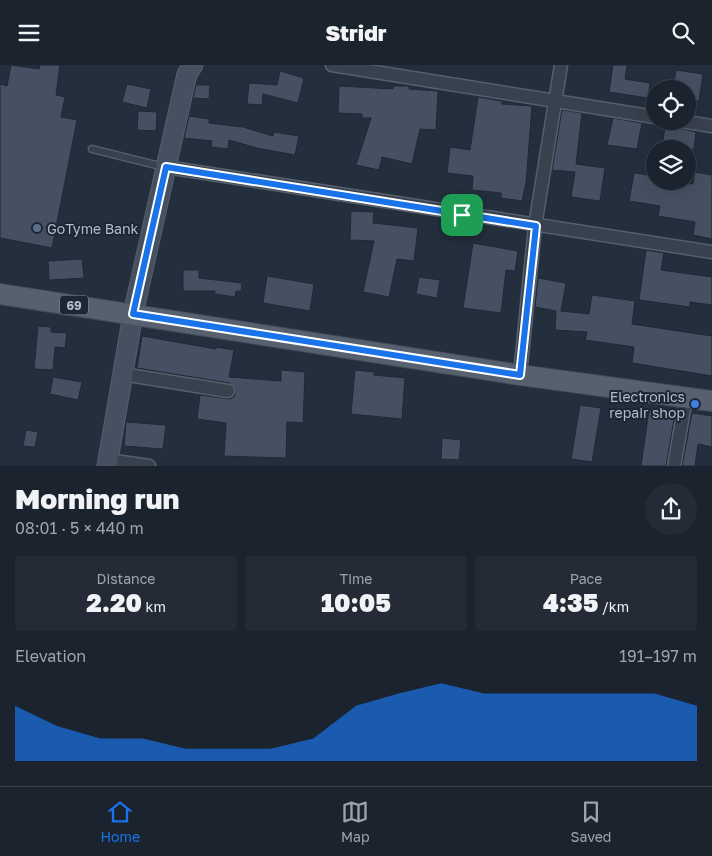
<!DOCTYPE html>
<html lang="en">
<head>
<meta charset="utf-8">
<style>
  :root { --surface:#1b232e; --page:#242b36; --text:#f1f3f6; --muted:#a0a4aa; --line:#39404a; --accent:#1a73e8 }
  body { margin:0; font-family:"Golos Text",sans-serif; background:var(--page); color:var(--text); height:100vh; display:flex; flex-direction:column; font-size:19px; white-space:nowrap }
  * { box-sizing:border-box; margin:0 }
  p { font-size:16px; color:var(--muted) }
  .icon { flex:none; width:28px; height:28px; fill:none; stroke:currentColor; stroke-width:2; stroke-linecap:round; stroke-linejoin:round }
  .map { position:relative; height:401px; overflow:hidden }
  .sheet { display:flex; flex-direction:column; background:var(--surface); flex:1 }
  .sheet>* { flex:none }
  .fabs { position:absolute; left:646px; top:15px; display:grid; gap:10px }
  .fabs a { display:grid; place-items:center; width:50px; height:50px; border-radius:50%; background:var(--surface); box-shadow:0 5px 20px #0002,0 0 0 1px var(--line); font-size:25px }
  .pin { position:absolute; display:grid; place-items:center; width:42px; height:42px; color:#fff; margin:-21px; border-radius:10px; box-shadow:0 2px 8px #0006 }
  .round { display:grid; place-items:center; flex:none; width:52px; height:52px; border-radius:26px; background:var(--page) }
  .headline { display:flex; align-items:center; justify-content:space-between; height:85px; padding:0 15px }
  h1 { font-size:28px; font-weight:800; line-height:38px }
  .figures { display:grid; grid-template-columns:repeat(3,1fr); gap:8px; height:85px; padding:5px 15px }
  .figures div { display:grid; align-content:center; border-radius:5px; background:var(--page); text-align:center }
  .figures b { font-size:25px; font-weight:800 }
  .figures small { font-size:14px; font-weight:400 }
  .figures p { font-size:14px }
  .chart { height:140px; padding:10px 15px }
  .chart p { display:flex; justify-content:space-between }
  .chart svg { width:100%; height:90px; margin-top:5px; fill:var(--accent); opacity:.7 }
  header { display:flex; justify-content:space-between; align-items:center; height:65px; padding:0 15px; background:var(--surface); font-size:22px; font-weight:800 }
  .tabs { display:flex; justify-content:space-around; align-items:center; height:70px; border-top:1px solid var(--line); background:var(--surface); font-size:14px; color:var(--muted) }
  .tabs a { display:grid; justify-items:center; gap:2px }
  .tabs .selected { color:var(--accent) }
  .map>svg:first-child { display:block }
</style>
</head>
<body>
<header><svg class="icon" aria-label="menu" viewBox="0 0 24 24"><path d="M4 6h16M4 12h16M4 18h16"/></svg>Stridr<svg class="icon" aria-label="search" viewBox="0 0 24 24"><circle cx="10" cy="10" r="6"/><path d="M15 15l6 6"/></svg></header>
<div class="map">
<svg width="712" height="401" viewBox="0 0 712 401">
  <rect width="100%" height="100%" fill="#242f3e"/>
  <path fill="#455162" stroke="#1f2835" d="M11 0 39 4 40 0H60L56 30 65 32 61 52 77 55 52 183 0 173V19L7 21Z
    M613 0H627L625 14 650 18 648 33 609 27Z
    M676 5 703 9 699 36 688 34V24H673Z
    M280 6 304 13 298 38 263 29 262 40 247 39 249 18 277 20Z
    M127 19 151 24 147 43 122 37Z
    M196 20H210L209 34 193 33Z
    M339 21 393 24V21H409V24L438 26 436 65 420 64 412 99 382 92 379 105 356 100 371 53H362V49L338 48Z
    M478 32 502 36V39L532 41 526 118 522 136 501 133V128L472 125 473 111 447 108 450 82 470 85Z
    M562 45 582 48 576 99 605 103 600 136 571 132 575 107 552 105Z
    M138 46 157 47 156 66 137 65Z
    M189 51 209 54V58L243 62 273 71 274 67 299 71 295 90 257 83 229 75 228 84 211 82 212 76 184 73Z
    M613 53 642 58 637 84 607 80Z
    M665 60 696 67 694 84H662Z
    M695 107 712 110V174L693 170 695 157 658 151 660 141 629 136 634 108 655 111V116L693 119Z
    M351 146 374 147 373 158 418 163 414 196 397 194 389 232 363 227 374 176 350 175Z
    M473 178 518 186 515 206 506 205 501 248 463 243Z
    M646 185 664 188 661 205 712 212V240L690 237V242L639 235Z
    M82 194 84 213 49 215 48 196Z
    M183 205H199V213L242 218 241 226H236L235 232 215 229V226H183Z
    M267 211 314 219 310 246 263 238Z
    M419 212 440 215 437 233 416 229Z
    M538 213 566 218 561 246 589 249 592 230 635 236 632 259 712 271V311L632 298 634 282 585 275 587 267 555 265 556 246 535 242Z
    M38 261 51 262V267L67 268 65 283 55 282 53 305 34 304Z
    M142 271 216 284V282L234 285 229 312 281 316V305L305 307 303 358 287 357 286 393 224 391 226 358 197 354 200 330 230 334 235 331V323L229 318 137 303Z
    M355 305 374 307V310L405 313 402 354 351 349Z
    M53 312 82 317 78 335 50 329Z
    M580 340 601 343 592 397 571 394Z
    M649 345 675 349 666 401H641Z
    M692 348 712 351V382L698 379 695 401H682Z
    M126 357 166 360 163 384 124 381Z
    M26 365 38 367 35 382 23 381Z
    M442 373 461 375 459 395 441 394Z"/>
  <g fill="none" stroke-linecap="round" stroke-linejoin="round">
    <defs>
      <path id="lane" d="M92 84 164 102"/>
      <path id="street" d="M332 0 655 52
        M681 56 712 61
        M166 102 712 187
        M122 309 228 326
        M520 310 535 161 561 0
        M108 395 149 401
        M674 401 686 333"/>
      <path id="secondary" d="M107 401 133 249 187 9 193 0"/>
      <path id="primary" d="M0 229 520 310 712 336"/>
    </defs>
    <use href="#lane" stroke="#565f6c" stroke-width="9"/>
    <use href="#street" stroke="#565f6c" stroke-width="15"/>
    <use href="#secondary" stroke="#565f6c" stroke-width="21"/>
    <use href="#primary" stroke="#414a57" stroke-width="22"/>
    <use href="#lane" stroke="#38414e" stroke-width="6"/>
    <use href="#street" stroke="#38414e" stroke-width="12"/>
    <use href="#secondary" stroke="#465061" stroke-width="19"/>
    <use href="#primary" stroke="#56606e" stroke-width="20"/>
  </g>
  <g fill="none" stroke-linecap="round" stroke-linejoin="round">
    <defs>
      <path id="route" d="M166 102 536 161 520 310 133 249Z"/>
    </defs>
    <use href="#route" stroke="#fff" stroke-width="10"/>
    <use href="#route" stroke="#1a73e8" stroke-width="6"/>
  </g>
  <circle fill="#5c6f8a" stroke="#1d2633" stroke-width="2" cx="37" cy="163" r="5"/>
  <circle fill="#3f7fe0" stroke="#1d2633" stroke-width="2" cx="695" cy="339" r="5"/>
  <g text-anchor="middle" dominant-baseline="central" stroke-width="4" stroke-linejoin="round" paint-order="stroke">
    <rect fill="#1d2633" stroke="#878f9c" stroke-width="1" x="60" y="230.5" width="28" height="19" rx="4"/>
    <g font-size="12" font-weight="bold" fill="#b4bcc9">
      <text x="74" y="240">69</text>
    </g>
    <g font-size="14" fill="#b4bcc9" stroke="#1d2633" text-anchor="start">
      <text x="47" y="163">GoTyme Bank</text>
      <text x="685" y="331" text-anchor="end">Electronics<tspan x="685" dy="16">repair shop</tspan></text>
    </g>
  </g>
</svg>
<div class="fabs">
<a><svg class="icon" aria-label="locate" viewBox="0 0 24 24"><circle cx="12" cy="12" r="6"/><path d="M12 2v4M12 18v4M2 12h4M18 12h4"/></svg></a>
<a><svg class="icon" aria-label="layers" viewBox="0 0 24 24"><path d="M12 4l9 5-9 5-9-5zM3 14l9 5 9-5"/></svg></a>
</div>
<div class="pin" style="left:462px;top:150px;background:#1e9e55"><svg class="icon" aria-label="arrive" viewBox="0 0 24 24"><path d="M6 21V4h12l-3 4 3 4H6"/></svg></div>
</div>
<section class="sheet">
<div class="headline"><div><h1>Morning run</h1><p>08:01 · 5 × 440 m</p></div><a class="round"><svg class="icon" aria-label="share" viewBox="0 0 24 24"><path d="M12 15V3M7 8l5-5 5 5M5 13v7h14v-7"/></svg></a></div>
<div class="figures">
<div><p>Distance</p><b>2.20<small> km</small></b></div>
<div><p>Time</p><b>10:05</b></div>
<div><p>Pace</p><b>4:35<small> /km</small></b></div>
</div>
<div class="chart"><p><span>Elevation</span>191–197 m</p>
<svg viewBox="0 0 160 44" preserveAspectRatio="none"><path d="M0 44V17L10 27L20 33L30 33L40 38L50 38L60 38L70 33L80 17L90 11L100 6L110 11L120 11L130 11L140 11L150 11L160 17V44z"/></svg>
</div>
</section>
<nav class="tabs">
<a class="selected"><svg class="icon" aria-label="home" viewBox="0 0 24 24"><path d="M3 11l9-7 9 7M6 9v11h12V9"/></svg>Home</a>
<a><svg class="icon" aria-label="map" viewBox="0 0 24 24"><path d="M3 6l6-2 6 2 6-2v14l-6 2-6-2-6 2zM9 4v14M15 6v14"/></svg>Map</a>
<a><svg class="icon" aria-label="saved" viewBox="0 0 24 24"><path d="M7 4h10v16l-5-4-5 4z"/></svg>Saved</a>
</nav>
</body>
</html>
